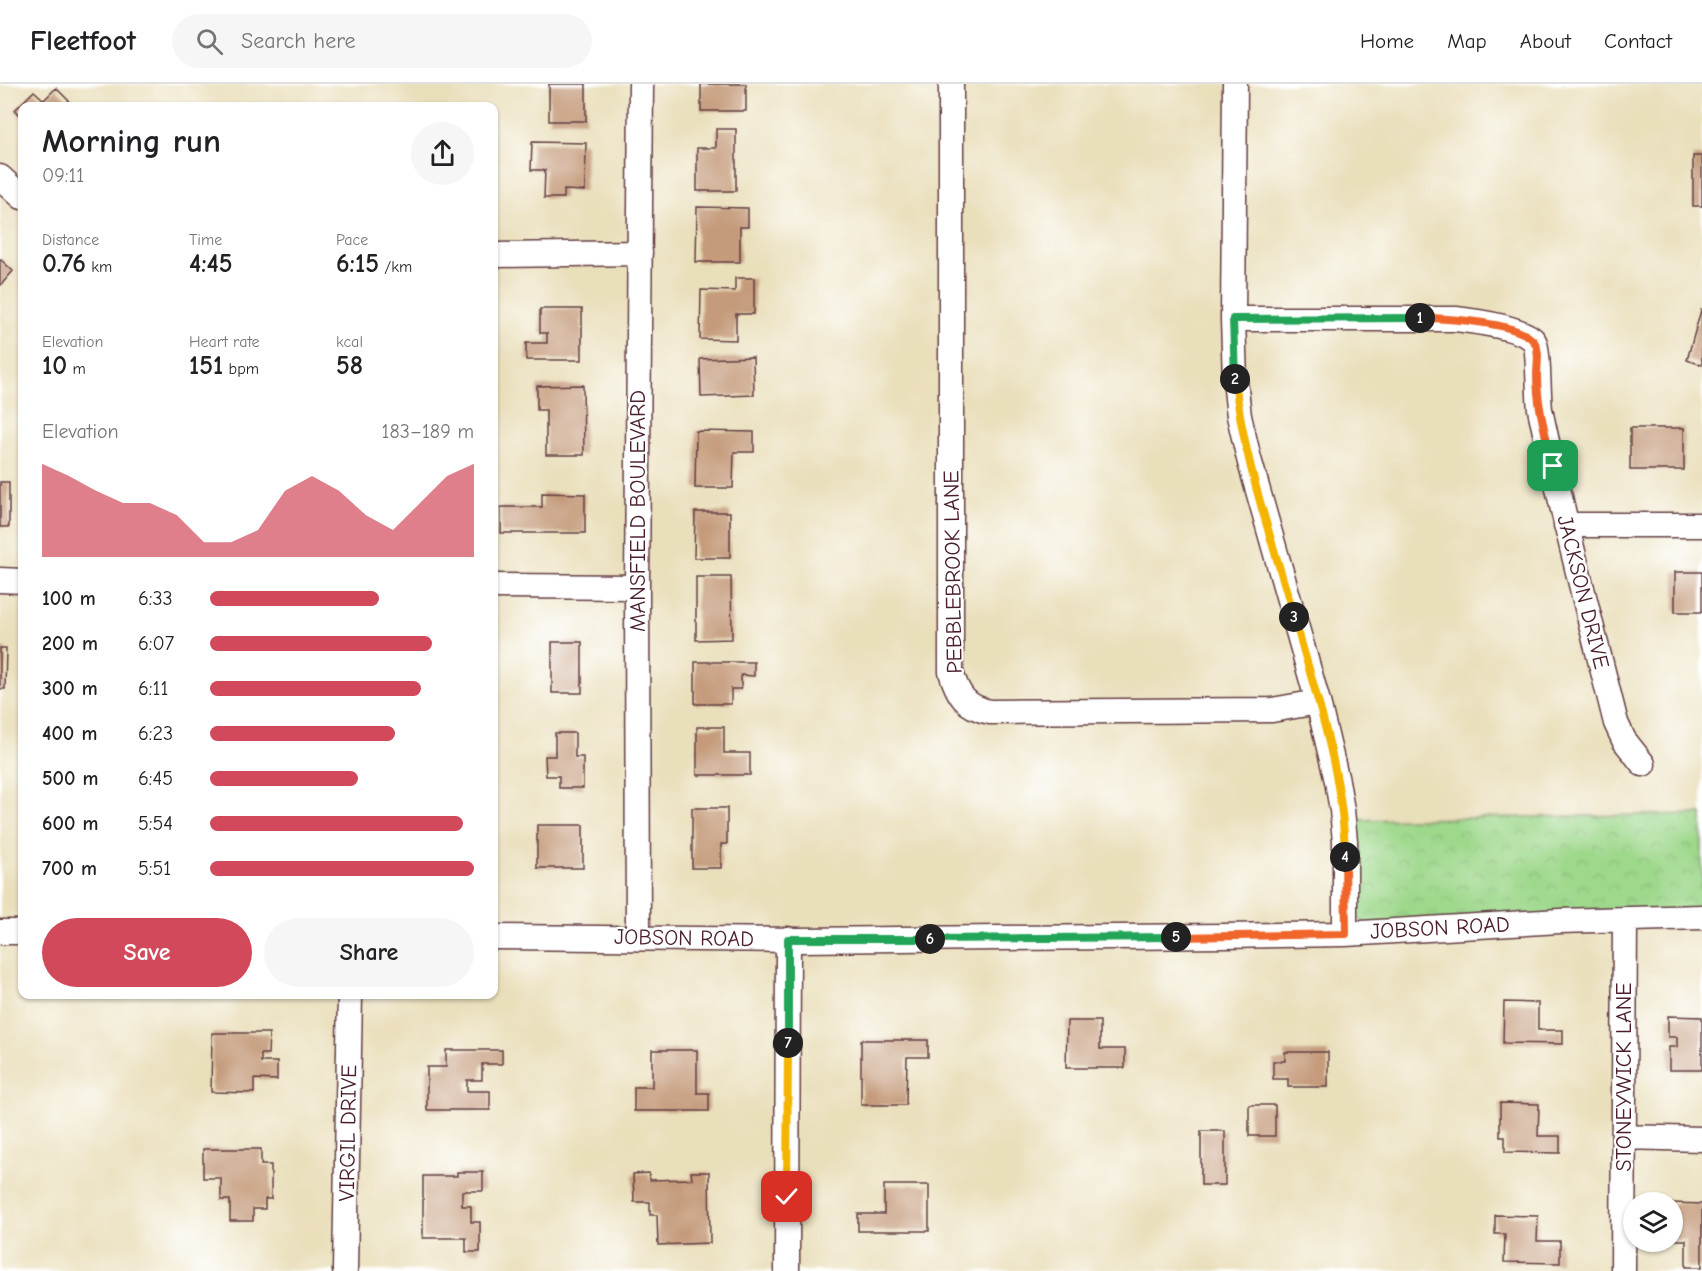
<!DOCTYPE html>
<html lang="en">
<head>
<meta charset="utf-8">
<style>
  :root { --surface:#fff; --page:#f6f6f6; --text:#202124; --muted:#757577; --line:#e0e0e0; --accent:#d1495b }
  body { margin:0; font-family:"Comic Neue",sans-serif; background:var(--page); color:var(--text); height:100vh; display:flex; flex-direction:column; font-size:22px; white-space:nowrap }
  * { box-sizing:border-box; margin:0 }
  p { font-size:20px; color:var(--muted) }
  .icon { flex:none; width:33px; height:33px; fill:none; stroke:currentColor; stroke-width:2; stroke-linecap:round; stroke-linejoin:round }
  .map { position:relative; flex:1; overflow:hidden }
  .sheet { position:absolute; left:18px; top:18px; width:480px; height:897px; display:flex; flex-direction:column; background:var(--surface); border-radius:12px; box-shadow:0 2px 4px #0004 }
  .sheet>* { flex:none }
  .buttons { position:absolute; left:1623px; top:1108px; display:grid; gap:12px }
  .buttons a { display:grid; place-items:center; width:60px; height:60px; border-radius:50%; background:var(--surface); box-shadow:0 2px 4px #0004; font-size:30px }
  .pin { position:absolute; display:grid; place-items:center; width:51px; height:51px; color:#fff; margin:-26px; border-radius:12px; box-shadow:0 3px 9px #0006 }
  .km { position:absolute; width:30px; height:30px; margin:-15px; border-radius:50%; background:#222; color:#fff; font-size:16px; line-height:30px; text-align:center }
  .round { display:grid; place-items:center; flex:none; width:63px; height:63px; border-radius:32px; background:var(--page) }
  .headline { display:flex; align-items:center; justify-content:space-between; height:102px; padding:0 24px }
  h1 { font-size:33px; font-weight:700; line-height:45px }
  .figures { display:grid; grid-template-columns:repeat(3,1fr); gap:9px; height:102px; padding:6px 24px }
  .figures div { display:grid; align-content:center }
  .figures b { font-size:26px; font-weight:700 }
  .figures small { font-size:16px; font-weight:400 }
  .figures p { font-size:16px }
  .chart { height:168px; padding:12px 24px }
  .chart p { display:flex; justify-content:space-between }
  .chart svg { width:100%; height:108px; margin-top:6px; fill:var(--accent); opacity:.7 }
  .action { display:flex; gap:12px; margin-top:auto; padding:12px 24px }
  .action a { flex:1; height:69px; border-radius:36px; background:var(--accent); color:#fff; font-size:24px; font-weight:700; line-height:69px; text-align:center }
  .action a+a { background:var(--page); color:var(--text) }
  ul { padding:0 24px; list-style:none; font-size:20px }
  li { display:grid; grid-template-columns:96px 72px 1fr; align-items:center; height:45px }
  li i { height:15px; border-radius:8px; background:var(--accent) }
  header { display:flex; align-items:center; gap:36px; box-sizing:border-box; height:84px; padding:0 30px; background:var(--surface); border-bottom:2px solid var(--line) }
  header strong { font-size:28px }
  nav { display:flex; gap:33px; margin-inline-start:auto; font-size:21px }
  .search { width:420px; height:54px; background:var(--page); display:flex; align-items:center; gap:15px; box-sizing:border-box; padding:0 21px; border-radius:33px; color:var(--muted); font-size:22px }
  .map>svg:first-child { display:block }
</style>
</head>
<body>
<header>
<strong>Fleetfoot</strong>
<div class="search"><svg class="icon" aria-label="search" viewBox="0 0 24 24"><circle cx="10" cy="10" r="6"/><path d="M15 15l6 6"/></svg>Search here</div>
<nav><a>Home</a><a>Map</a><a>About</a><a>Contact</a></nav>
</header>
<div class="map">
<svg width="1702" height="1187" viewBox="0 0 1702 1187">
  <defs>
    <pattern id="park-crowns" width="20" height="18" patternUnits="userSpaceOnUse" patternTransform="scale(1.5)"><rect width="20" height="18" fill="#9ed88b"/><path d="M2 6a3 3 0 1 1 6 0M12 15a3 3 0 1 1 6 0" fill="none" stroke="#8ab978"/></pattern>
  </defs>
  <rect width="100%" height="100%" fill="#fff"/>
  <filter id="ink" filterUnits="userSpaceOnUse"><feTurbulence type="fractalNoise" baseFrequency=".0167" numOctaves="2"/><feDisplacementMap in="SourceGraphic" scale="12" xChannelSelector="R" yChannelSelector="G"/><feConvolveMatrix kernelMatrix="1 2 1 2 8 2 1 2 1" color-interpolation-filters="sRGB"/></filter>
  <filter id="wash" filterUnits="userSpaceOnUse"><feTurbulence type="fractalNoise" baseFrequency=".008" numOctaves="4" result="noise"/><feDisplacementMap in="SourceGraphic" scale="24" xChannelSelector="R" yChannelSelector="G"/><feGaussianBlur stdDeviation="1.35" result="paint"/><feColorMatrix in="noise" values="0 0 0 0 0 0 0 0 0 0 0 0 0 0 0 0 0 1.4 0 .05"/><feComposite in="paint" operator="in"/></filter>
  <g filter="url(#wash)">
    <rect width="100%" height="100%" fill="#eadfbb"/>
    <path fill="url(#park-crowns)" stroke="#747c5b" stroke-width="1.5" d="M1702 730V831L1365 840 1356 832 1354 736Z"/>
    <g id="blocks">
      <path fill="#c59b7b" d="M549 0H586V37H549Z
        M701 0H746V27H701Z
        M56 4 74 22H22V33L15 26 34 7 44 16Z
        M716 45H736V107H697V64H716Z
        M532 58 586 59 585 107 564 106V114H544L545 86H531Z
        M1693 72H1702V122H1693Z
        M697 123 748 124V143H740V178H696Z
        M0 175 13 187 0 202Z
        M735 194H754V230H736V256L700 255 701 206 735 207Z
        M540 225H582V276H526V259H547V249H540Z
        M1701 226H1702V281L1687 276Z
        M753 273 754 311 701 313 700 275Z
        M583 301 584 371H546V326H537V302Z
        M1630 344H1684V386H1630Z
        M696 347 754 348V368H734L733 404H695Z
        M0 398H9V443H0Z
        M542 409 585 410V449H501V423H542Z
        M695 428H730V474H694Z
        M1675 488H1702V528H1675Z
        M696 493H731L732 555 696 556Z
        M552 558H582V609H552Z
        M0 564H6L5 605H0Z
        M695 578H754V592L741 591V605H731V620H695Z
        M697 643H724V669H750V691H697Z
        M555 649H575V673H583V704H559V692H546L545 672H555Z
        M692 724H727V760H721V784H692Z
        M537 741H583V784H537Z
        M1504 918 1538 919V946H1563V960L1503 959Z
        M1668 932 1702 933V986H1669V963H1677V953H1668Z
        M1067 937H1100V965H1125V984H1066Z
        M212 949H269L268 970H261V978H277V996L254 995V1009L211 1008Z
        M861 956H928V973H907L906 1021H861Z
        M446 966H502V980H482V996H467V1007H490V1026H427V983H446Z
        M652 966H697V1009H709V1027H634V1003H652Z
        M1285 968H1328V1003H1288V995H1273V977H1285Z
        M1500 1019 1539 1020 1538 1052H1560V1069L1505 1068V1053H1500Z
        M1249 1021H1275V1052H1249Z
        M1201 1047H1225V1101H1201Z
        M203 1065H261V1081H271V1115H265V1125H253V1137H230V1116H221V1094H203Z
        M457 1088H483V1107H462V1122H471V1138H480V1168H466V1154H423V1092H457Z
        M691 1088H709L710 1159 658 1161 657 1131H650V1118H634L633 1090 649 1089 650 1096 692 1095Z
        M884 1101H929V1147H858V1130H884Z
        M1672 1119 1702 1120V1183H1686V1156H1672Z
        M1495 1131 1538 1132 1537 1157H1560V1179L1504 1178 1505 1150H1495Z"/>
    </g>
  </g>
  <g filter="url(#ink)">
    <use href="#blocks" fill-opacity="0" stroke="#623c41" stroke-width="1.5"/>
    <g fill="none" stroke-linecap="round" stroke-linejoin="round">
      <defs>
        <path id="minor" d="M951 0V588C958 611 965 623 990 628L1272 626 1318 618
          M1235 0 1233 235 1235 296 1239 332 1249 375 1318 618 1337 697 1342 726 1345 757V850
          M0 93 22 113
          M494 171 640 169
          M1233 235H1456C1473 237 1525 244 1534 257 1539 264 1538 311 1540 325 1545 350 1551 375 1557 400 1575 480 1596 559 1616 639L1624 656 1643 680
          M1566 441H1702
          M0 496 22 497
          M494 502 637 503
          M0 848H22
          M494 853 799 856 1224 852 1345 850 1560 837 1702 833
          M638 854 637 503 641 0
          M1624 1053 1702 1055
          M345 1187 350 910
          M787 1187 788 855
          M1623 1187 1625 835"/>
      </defs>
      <use href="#minor" stroke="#623c41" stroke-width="27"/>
      <use href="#minor" stroke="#fff" stroke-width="24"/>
    </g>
  </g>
  <g fill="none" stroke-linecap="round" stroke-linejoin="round" filter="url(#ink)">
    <defs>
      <path id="split-1" d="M1420 234C1443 234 1523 238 1535 259 1540 267 1537 282 1537 291 1537 322 1546 352 1553 382"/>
      <path id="split-2" d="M1235 295 1233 235 1420 234"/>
      <path id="split-3" d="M1235 295C1243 376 1272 455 1294 533"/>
      <path id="split-4" d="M1294 533C1316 611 1344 692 1345 773"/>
      <path id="split-5" d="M1176 853 1346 850 1345 773"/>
      <path id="split-6" d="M930 855 1176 853"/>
      <path id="split-7" d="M788 959V855H930"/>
      <path id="split-8" d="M787 1113 788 959"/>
    </defs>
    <use href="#split-1" stroke="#fff" stroke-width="12"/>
    <use href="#split-2" stroke="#fff" stroke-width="12"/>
    <use href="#split-3" stroke="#fff" stroke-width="12"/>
    <use href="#split-4" stroke="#fff" stroke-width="12"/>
    <use href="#split-5" stroke="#fff" stroke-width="12"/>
    <use href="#split-6" stroke="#fff" stroke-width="12"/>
    <use href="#split-7" stroke="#fff" stroke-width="12"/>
    <use href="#split-8" stroke="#fff" stroke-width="12"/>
    <use href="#split-1" stroke="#f0652b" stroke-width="8"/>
    <use href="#split-2" stroke="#22a559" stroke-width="8"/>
    <use href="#split-3" stroke="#f5b400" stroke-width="8"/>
    <use href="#split-4" stroke="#f5b400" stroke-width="8"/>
    <use href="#split-5" stroke="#f0652b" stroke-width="8"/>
    <use href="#split-6" stroke="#22a559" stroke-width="8"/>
    <use href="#split-7" stroke="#22a559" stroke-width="8"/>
    <use href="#split-8" stroke="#f5b400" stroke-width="8"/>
  </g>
  <g text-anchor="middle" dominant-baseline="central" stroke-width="4.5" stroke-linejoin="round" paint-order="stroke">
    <g font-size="22" fill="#4a1f2b" stroke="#fff">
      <text transform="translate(638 427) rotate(-90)">MANSFIELD BOULEVARD</text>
      <text transform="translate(953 488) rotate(-91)">PEBBLEBROOK LANE</text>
      <text transform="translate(1583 508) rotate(76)">JACKSON DRIVE</text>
      <text transform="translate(1440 844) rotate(-3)">JOBSON ROAD</text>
      <text transform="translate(684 854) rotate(1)">JOBSON ROAD</text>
      <text transform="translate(1624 993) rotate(-90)">STONEYWICK LANE</text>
      <text transform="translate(348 1049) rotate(-89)">VIRGIL DRIVE</text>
    </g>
  </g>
</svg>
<div class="buttons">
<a><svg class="icon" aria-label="layers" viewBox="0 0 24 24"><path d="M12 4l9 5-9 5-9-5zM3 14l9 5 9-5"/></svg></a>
</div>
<div class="pin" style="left:1553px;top:382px;background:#1e9e55"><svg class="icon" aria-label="arrive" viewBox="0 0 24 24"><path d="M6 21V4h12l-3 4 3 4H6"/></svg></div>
<div class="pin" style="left:787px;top:1113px;background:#d93025"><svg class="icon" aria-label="check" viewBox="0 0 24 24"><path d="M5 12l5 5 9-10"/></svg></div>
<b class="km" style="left:1420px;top:234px">1</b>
<b class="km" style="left:1235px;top:295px">2</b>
<b class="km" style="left:1294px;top:533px">3</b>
<b class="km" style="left:1345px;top:773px">4</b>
<b class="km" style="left:1176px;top:853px">5</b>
<b class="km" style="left:930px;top:855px">6</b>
<b class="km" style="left:788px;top:959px">7</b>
<section class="sheet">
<div class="headline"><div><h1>Morning run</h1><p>09:11</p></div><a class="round"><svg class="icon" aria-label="share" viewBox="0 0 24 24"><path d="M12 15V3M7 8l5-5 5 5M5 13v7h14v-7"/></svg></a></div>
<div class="figures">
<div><p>Distance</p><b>0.76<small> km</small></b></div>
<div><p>Time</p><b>4:45</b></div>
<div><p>Pace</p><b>6:15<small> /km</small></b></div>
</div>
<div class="figures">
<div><p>Elevation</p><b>10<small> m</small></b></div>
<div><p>Heart rate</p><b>151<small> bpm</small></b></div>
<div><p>kcal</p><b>58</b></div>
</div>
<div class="chart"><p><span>Elevation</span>183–189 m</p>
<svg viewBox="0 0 160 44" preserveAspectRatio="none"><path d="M0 44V6L10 11L20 17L30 22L40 22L50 27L60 38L70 38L80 33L90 17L100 11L110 17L120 27L130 33L140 22L150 11L160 6V44z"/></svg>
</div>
<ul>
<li><b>100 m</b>6:33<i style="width:64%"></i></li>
<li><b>200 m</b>6:07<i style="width:84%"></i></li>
<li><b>300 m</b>6:11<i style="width:80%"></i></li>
<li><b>400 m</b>6:23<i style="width:70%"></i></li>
<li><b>500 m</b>6:45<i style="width:56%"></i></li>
<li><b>600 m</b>5:54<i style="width:96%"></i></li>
<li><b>700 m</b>5:51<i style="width:100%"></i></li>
</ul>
<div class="action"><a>Save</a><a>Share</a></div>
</section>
</div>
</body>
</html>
